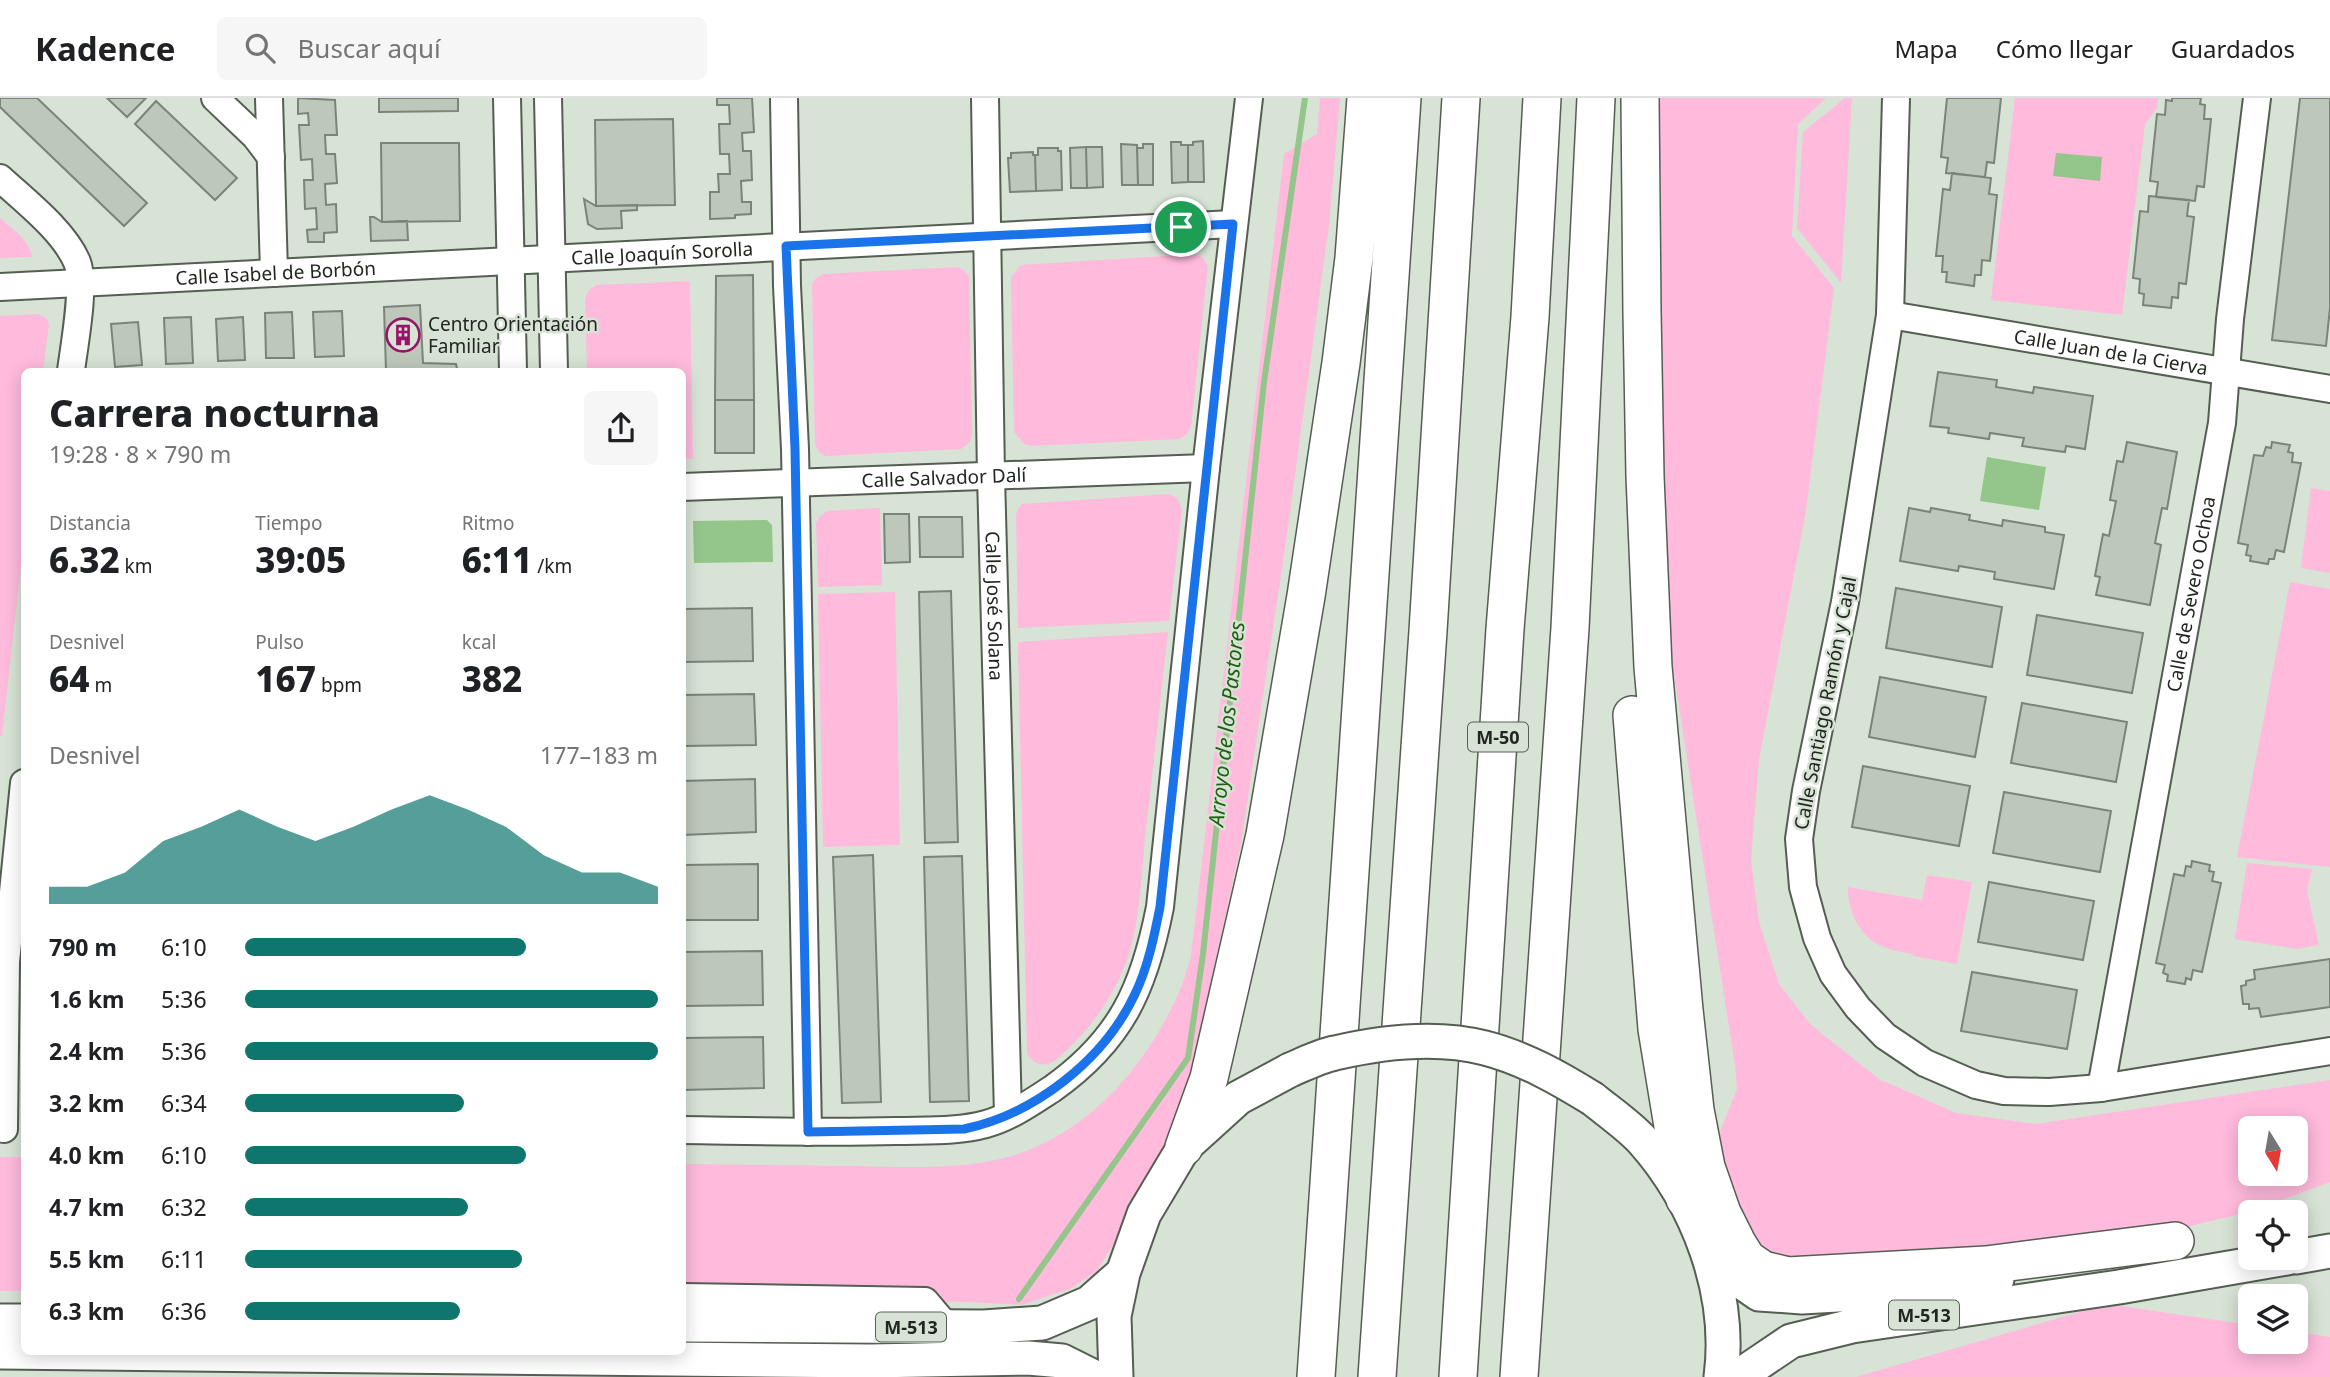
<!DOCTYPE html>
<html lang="es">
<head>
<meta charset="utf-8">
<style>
  :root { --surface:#fff; --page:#f6f6f6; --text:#202124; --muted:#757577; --line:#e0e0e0; --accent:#0f766e }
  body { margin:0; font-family:"Noto Sans",sans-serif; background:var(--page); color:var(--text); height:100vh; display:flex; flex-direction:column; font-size:26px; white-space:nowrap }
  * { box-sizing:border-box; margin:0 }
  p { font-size:23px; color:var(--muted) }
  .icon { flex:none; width:38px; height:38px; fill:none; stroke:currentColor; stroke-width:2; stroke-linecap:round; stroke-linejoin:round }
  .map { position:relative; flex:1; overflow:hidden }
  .sheet { position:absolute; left:21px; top:270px; width:665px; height:987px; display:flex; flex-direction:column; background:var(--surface); border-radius:10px; box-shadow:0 4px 18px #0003 }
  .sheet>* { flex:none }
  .needle { width:46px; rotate:169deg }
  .controls { position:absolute; left:2238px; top:1018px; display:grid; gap:14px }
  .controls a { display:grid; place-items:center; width:70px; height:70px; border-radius:10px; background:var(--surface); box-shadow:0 4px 18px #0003; font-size:35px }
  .pin { position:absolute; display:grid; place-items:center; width:60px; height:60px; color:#fff; margin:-30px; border:4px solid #fff; border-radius:50%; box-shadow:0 2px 7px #0007 }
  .round { display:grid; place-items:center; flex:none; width:74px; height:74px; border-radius:10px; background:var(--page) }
  .head { display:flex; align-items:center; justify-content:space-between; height:119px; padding:0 28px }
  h1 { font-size:38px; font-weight:800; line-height:52px }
  .metrics { display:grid; grid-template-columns:repeat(3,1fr); gap:10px; height:119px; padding:7px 28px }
  .metrics div { display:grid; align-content:center }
  .metrics b { font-size:35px; font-weight:800 }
  .metrics small { font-size:19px; font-weight:400 }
  .metrics p { font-size:19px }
  .chart { height:196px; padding:14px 28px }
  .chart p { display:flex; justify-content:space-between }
  .chart svg { width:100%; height:126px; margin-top:7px; fill:var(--accent); opacity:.7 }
  ul { padding:0 28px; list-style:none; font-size:23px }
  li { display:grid; grid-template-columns:112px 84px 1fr; align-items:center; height:52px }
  li i { height:18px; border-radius:9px; background:var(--accent) }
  header { display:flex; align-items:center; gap:42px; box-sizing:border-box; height:98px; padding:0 35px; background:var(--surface); border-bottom:2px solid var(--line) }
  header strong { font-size:33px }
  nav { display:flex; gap:38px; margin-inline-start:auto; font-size:24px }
  .search { width:490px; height:63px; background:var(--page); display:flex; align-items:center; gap:18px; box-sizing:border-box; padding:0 24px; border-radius:10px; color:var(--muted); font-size:26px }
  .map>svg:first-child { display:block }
</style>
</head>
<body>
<header>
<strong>Kadence</strong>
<div class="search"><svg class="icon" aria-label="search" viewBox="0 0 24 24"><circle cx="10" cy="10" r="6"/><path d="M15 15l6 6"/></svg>Buscar aquí</div>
<nav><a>Mapa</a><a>Cómo llegar</a><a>Guardados</a></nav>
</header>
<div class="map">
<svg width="2330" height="1279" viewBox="0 0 2330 1279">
  <rect width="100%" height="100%" fill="#d7e3d5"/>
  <path fill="#ffbadc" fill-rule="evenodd" d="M1320 0H1340L1329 127 1287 436 1241 746 1193 965 1179 1016 1141 1100 1097 1173 1070 1191 1021 1207 970 1204 683 1199V1066C739 1067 796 1067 852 1068 901 1069 952 1072 1000 1061 1082 1042 1143 973 1177 899 1183 886 1187 872 1191 858L1284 56 1317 36Z
    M1650 0H1826L1798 26 1792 138 1834 190 1806 413 1759 662 1751 762 1759 824 1779 886 1811 927 1879 981 1956 1015 2035 1026 2330 982V1084L2253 1113 2099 1150 1757 1161 1710 1059 1737 991 1735 967 1655 455ZM2250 1031H2296V1076H2250Z
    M1845 0H1852L1841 185 1797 130 1803 34Z
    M2015 0H2158L2157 10 2145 26 2122 217 1991 202Z
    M0 120C11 130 31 143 32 159L0 160Z
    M1196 156 1203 160 1208 168 1191 329 1187 336 1180 341 1032 348 1024 346 1014 334 1011 179 1021 167Z
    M957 169 964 172 969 178 972 335 970 344 961 351 825 358 819 354 815 346 812 186 816 180 823 176Z
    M690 183 693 361H683L682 273H587L585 201 589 192 596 187Z
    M38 216 46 220 49 226 43 273H24V440L2 638H0V218Z
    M2311 390 2330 393V475L2301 470Z
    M1168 396 1177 400 1182 411 1169 523 1018 530 1016 417 1018 411 1022 406Z
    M880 410 882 487 818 489 816 425 820 418 827 413Z
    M2290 484 2330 491V769L2237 759Z
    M895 494 900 747 823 749 818 496Z
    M1168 534C1160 603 1153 672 1145 741 1141 781 1140 824 1127 862 1113 900 1088 935 1057 961 1046 970 1034 968 1027 955L1018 544Z
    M2247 765 2312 771 2307 793 2319 847 2297 851 2235 841Z
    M1927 777 1972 784 1957 866 1913 858V856C1903 854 1893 853 1884 849 1861 841 1847 813 1848 789L1922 802Z
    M0 1059H24V1193H0Z
    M2107 1206 2250 1227V1244H2296V1234L2330 1239V1279H1856Z"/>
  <path fill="#94c58a" d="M2056 55 2102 59 2100 83 2053 78Z
    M1987 359 2046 369 2039 412 1980 403Z
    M767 422 772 427 773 464 694 465 693 423Z"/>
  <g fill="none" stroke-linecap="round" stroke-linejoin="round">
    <path stroke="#94c58a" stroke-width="6" d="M1019 1201 1188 960 1203 856 1264 284 1305 0"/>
  </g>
  <path fill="#bdc8ba" stroke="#7a8478" stroke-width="2" d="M0 0H37L147 105 124 128 0 9Z
    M107 0H146L127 19Z
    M298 0 335 2 337 37H325L326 56H335L337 85 325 86 326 107 336 106 337 134 324 135V144H308L307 132 317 131 316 110 305 111 304 82H313L312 61 301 62 299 27H309L308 15 298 16Z
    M379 0H458V13L379 14Z
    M717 0H752L754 34 742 35 743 53H751L752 82 741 83 742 104H751V116L735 117V120L710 121V94H719L718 76H730L729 56H720L719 26H730L729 7H717Z
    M1947 0H2001L1994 65 1987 64 1985 79 1946 75 1948 60 1941 59Z
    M2172 0H2201L2200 6 2205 7 2204 21H2211L2204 89 2197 88 2195 103 2156 99 2158 84 2150 83 2157 16 2165 17 2166 2 2172 3Z
    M2300 0H2330V210L2326 248 2272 242Z
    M156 3 237 80 215 102 135 26Z
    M673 21 675 107 596 108 595 22Z
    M1203 43 1204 84H1188V47H1193V44Z
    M1171 44H1181V47H1188V84L1172 85Z
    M381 45H459L460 123 382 124Z
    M1121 46 1137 47 1138 87H1122Z
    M1143 46H1153V87H1138L1137 50H1143Z
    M1086 49 1087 90H1071L1070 50Z
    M1086 49H1102L1103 89 1087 90Z
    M1038 50H1058V53H1061L1062 92 1036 93 1035 57H1038Z
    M1033 54V57H1035L1036 93 1010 94 1008 60H1011V55Z
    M1952 75 1991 80 1989 96 1997 97 1990 163 1982 162 1981 177H1975L1974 188 1946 184 1947 174H1942L1943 158H1936L1943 91 1950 92Z
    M2149 98 2189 102 2187 118 2194 119 2186 186 2179 185 2178 200 2172 199 2171 210 2143 207 2144 196 2139 195 2140 181 2133 180 2140 113 2148 114Z
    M584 101 596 108 637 107V112L621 113 622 130 597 131 588 126Z
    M370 119H374L382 124 407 123 408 142 371 143Z
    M753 177 754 302H715L716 178Z
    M420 207 423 265 456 266 457 271 460 273H386L384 209Z
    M342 213 344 258 315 259 313 214Z
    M292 214 294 260H266L265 215Z
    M191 219 193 265 166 266 164 220Z
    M243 219 245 262 218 263 216 221Z
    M138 224 142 267 115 269 111 226Z
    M1938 274 1997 282 1996 289 2033 295 2034 289 2093 298 2085 351 2066 348 2065 354 2022 348 2024 340 1990 335 1989 341 1948 335 1949 330 1930 328Z
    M715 302H754V355H715Z
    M2127 344 2177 354 2167 411 2162 410 2155 445 2161 447 2150 507 2096 497 2100 479 2095 478 2103 436 2109 438 2116 403 2110 402 2117 363 2123 364Z
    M2272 344 2290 347 2288 354 2293 355 2292 364 2301 365 2284 454 2276 452 2274 461H2269L2268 466 2250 463 2251 458 2246 457 2248 447 2238 445 2254 357 2263 358 2266 349 2271 350Z
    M1909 410 1930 414 1931 410 1970 417 1969 422 2002 428 2003 422 2045 429V434L2064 437 2054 491 1994 481 1995 474 1959 468 1958 473 1900 463Z
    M884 416H909L910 464 885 465Z
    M919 419H962L963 459H920Z
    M1896 490 2002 509 1992 569 1886 550Z
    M951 493 958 744 925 745 919 494Z
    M752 510 753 563 682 564V511Z
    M2037 517 2143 535 2132 595 2027 577Z
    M1880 579 1986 599 1975 659 1869 639Z
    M754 596 756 647 682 648V597Z
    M2022 605 2127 624 2116 684 2011 665Z
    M1863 668 1970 688 1959 748 1852 729Z
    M755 681 756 734 682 737V683Z
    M2004 694 2111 713 2100 774 1993 755Z
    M873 757 881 1004 842 1005 833 759Z
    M962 758 969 1003 930 1004 924 759Z
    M2192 763 2210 767 2209 773 2214 774 2212 783 2221 785 2202 874 2193 872 2191 882 2186 880 2185 886 2167 883 2168 877 2163 875 2165 867 2156 865 2174 776 2184 778 2186 768 2191 769Z
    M758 766V822H682V767Z
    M1989 784 2094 803 2083 862 1978 844Z
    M762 853 763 907 682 908V854Z
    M2330 861V909L2261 919 2259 910 2249 911V906H2243L2241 888 2246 887V883L2255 881 2254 872Z
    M1972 874 2077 892 2067 951 1961 933Z
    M763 939 764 990 682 992V940Z"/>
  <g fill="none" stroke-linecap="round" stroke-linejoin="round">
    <defs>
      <g id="minor">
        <path d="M215 0 255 38 271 59"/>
        <path d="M269 0 274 175"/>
        <path d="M507 0 513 273"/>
        <path d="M548 0 554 273"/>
        <path d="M784 0 787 188 795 351 808 1034"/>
        <path id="s1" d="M985 0 991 378 1008 1016"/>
        <path d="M1896 0 1890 217 1845 504 1806 693 1799 741 1803 789 1817 840 1833 876 1858 910 1885 938 1925 965 1976 987 2004 993 2049 994 2101 990 2330 953"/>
        <path d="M0 80C25 103 64 133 77 164 86 186 74 248 71 273"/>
        <path id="s2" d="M0 189 1233 126"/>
        <path id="s3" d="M1890 217 2330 291"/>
        <path id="s4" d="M682 389 1206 370"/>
        <path id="s5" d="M2101 990 2222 325 2230 221 2257 0"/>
        <path d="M4 1031 6 864 24 685"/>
        <path d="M682 1032C754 1033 825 1035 896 1033 926 1032 957 1034 986 1026 1009 1020 1032 1004 1052 991 1121 942 1144 891 1160 809L1206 370 1249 0"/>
        <path d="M682 1199 925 1203 947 1229"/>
      </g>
      <path id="major" d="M1593 1001C1609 1014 1628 1027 1642 1042 1698 1105 1732 1195 1721 1279
        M2296 1159 2330 1153
        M1710 1162 1759 1196 1802 1199 1908 1193 1997 1181
        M0 1223H24
        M682 1227 984 1229 1042 1225 1089 1205 1123 1175
        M0 1254 870 1263 1028 1260 1062 1263 1094 1279
        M1116 1279 1114 1218 1123 1175 1144 1116 1184 1049 1238 1000 1290 972
        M1743 1279 1751 1270 1791 1243 1852 1228 2119 1189 2287 1160"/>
      <path id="highway" d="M1640 0 1642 214 1645 378 1653 569 1684 912 1695 1012 1706 1069 1722 1115 1737 1145 1747 1161 1763 1172 1788 1178 1986 1167 2175 1143
        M1632 617 1657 931 1685 1101
        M1184 1049 1209 980 1265 737 1306 498 1341 265 1354 160 1366 0
        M1316 1279 1402 0
        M1377 1279 1428 533 1461 0
        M1458 1279 1505 531 1530 219 1542 0
        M1519 1279 1570 530 1596 0"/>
    </defs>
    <use href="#minor" stroke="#545e52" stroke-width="30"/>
    <use href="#major" stroke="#545e52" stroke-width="37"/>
    <use href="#highway" stroke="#545e52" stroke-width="40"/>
    <use href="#minor" stroke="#fff" stroke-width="26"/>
    <use href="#major" stroke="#fff" stroke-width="33"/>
    <use href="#highway" stroke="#fff" stroke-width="37"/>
    <defs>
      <path id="major-bridge" d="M1290 972C1304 966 1320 958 1335 955 1382 944 1438 938 1485 950 1524 960 1559 980 1593 1001"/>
    </defs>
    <use href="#major-bridge" stroke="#545e52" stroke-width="37" stroke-linecap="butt"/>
    <use href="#major-bridge" stroke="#fff" stroke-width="33"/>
  </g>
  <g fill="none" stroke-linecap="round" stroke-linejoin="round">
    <defs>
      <path id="route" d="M1233 126 1160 809C1154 839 1148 869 1135 896 1104 962 1035 1016 964 1031L808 1034 795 351 786 148Z"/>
    </defs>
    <use href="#route" stroke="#fff" stroke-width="14"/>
    <use href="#route" stroke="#1a73e8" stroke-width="9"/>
  </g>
  <defs>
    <symbol id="building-ring" viewBox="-11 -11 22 22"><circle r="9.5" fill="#d7e3d5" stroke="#981469" stroke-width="1.5"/><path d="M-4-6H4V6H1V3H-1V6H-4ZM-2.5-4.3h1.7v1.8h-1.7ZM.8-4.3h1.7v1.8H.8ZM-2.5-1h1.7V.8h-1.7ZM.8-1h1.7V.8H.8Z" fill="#981469"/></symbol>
  </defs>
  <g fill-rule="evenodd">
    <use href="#building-ring" x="384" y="218" width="38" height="38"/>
  </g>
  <g text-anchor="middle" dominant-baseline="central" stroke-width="5" stroke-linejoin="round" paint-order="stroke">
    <g fill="#d7e3d5" stroke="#585f57" stroke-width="2">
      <rect x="1468" y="624.5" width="60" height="29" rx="5"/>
      <rect x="1889" y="1202.5" width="70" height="29" rx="5"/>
      <rect x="876" y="1214.5" width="70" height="29" rx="5"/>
    </g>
    <g font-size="18" font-weight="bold" fill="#222621">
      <text x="1498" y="639">M-50</text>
      <text x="1924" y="1217">M-513</text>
      <text x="911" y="1229">M-513</text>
    </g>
    <g font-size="19" fill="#222621" stroke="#d7e3d5">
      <text stroke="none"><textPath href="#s2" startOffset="663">Calle Joaquín Sorolla</textPath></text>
      <text stroke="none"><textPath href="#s2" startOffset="276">Calle Isabel de Borbón</textPath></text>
      <text stroke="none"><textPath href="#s3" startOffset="224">Calle Juan de la Cierva</textPath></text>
      <text stroke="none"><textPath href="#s4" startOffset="262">Calle Salvador Dalí</textPath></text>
      <text stroke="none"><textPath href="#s5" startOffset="502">Calle de Severo Ochoa</textPath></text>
      <text stroke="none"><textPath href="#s1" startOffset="508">Calle José Solana</textPath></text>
      <text transform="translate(1825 605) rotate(-79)">Calle Santiago Ramón y Cajal</text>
    </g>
    <g font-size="19" fill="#222621" stroke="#d7e3d5" text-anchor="start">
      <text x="428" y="226">Centro Orientación<tspan x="428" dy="22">Familiar</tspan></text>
    </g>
    <g font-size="21" font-style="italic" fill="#205f11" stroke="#d7e3d5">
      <text transform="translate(1226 626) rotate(-84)">Arroyo de los Pastores</text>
    </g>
  </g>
</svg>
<div class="controls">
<a><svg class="needle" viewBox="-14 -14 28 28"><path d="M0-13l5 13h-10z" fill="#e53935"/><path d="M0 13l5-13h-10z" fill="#757577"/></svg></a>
<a><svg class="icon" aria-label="locate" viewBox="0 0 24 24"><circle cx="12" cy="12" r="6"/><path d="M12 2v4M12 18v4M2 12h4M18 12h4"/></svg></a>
<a><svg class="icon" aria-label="layers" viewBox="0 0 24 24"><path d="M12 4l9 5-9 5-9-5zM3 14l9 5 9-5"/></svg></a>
</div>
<div class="pin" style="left:1181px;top:129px;background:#1e9e55"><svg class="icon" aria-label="arrive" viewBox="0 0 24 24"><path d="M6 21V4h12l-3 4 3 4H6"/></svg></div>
<section class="sheet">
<div class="head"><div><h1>Carrera nocturna</h1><p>19:28 · 8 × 790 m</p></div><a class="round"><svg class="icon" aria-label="share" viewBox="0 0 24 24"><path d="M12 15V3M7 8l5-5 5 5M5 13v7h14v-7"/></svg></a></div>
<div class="metrics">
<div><p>Distancia</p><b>6.32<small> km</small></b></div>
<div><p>Tiempo</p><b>39:05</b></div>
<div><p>Ritmo</p><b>6:11<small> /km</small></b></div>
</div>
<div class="metrics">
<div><p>Desnivel</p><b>64<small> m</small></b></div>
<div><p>Pulso</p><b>167<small> bpm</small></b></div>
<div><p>kcal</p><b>382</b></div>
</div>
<div class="chart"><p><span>Desnivel</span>177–183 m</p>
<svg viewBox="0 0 160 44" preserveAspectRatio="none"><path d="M0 44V38L10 38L20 33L30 22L40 17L50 11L60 17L70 22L80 17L90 11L100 6L110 11L120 17L130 27L140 33L150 33L160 38V44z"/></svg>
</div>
<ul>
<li><b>790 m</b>6:10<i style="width:68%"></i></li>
<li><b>1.6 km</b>5:36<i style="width:100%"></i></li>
<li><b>2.4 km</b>5:36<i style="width:100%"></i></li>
<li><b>3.2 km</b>6:34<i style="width:53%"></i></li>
<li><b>4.0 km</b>6:10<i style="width:68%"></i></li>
<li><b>4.7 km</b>6:32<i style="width:54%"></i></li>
<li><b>5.5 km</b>6:11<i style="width:67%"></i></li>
<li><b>6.3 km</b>6:36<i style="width:52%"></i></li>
</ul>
</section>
</div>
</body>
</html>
